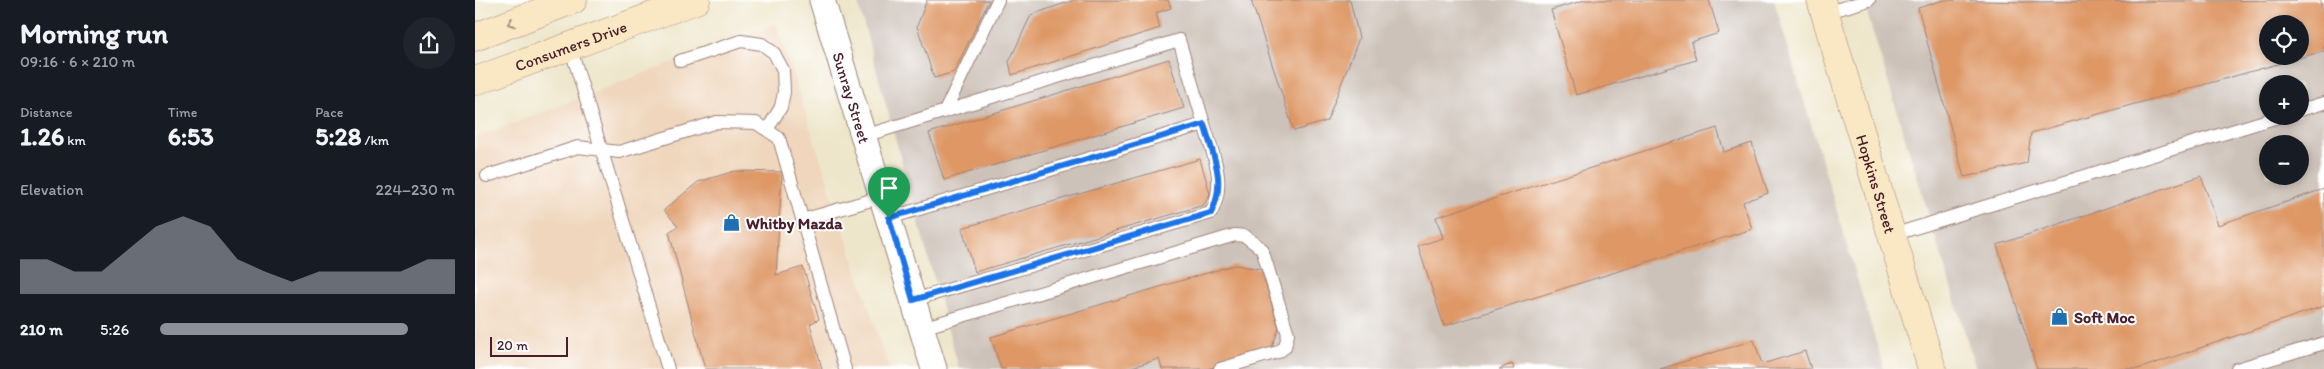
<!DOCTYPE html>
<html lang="en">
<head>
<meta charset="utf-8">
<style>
  :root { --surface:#171b24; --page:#20242c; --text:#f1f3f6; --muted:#9ea1a6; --accent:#8c9099 }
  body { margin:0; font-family:Itim,sans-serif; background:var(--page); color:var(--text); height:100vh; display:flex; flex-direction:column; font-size:19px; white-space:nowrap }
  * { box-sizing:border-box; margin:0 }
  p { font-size:16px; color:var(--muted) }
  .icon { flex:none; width:28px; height:28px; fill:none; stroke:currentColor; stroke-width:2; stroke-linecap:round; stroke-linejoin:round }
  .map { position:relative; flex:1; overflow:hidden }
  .panel { display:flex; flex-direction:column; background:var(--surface); width:475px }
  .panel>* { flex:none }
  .fabs { position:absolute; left:1784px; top:15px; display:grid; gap:10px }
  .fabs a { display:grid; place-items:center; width:50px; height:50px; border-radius:50%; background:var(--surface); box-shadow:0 2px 8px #0003; font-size:25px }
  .scale { position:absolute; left:15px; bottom:12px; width:78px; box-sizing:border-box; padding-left:5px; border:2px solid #4a1f2b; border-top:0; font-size:14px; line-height:18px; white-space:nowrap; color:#4a1f2b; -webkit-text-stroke:4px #fff; paint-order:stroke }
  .pin { position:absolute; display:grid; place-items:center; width:42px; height:42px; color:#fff; margin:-51px -21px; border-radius:50% 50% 50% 0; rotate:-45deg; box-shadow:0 0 5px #0007 }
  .pin .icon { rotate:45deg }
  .round { display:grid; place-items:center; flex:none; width:52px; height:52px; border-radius:26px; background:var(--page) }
  .summary { display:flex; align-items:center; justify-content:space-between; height:85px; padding:0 20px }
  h1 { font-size:28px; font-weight:800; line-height:38px }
  .metrics { display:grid; grid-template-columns:repeat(3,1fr); gap:8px; height:85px; padding:5px 20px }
  .metrics div { display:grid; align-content:center }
  .metrics b { font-size:25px; font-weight:800 }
  .metrics small { font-size:14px; font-weight:400 }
  .metrics p { font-size:14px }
  .chart { height:140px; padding:10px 20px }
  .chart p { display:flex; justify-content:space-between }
  .chart svg { width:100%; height:90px; margin-top:5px; fill:var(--accent); opacity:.7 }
  ul { padding:0 20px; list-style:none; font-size:16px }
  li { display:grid; grid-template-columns:80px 60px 1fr; align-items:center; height:38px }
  li i { height:12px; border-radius:6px; background:var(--accent) }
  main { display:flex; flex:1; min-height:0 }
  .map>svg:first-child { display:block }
</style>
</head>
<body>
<main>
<section class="panel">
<div class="summary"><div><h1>Morning run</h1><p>09:16 · 6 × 210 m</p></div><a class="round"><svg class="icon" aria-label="share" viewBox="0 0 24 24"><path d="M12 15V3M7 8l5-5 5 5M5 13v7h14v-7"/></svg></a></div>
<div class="metrics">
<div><p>Distance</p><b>1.26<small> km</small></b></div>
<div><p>Time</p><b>6:53</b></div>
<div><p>Pace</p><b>5:28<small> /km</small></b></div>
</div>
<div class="chart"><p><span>Elevation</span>224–230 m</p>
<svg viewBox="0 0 160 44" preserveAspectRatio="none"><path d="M0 44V27L10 27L20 33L30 33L40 22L50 11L60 6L70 11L80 27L90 33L100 38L110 33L120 33L130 33L140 33L150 27L160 27V44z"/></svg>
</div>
<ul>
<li><b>210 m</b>5:26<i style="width:84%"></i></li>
</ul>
</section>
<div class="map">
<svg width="1849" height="369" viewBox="0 0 1849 369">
  <rect width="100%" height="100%" fill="#fff"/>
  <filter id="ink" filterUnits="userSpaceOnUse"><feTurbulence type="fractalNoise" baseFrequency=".02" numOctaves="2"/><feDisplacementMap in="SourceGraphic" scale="10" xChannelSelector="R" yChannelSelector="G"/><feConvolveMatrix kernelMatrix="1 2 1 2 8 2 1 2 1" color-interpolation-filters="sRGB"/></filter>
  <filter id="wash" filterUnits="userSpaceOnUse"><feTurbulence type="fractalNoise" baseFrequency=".0096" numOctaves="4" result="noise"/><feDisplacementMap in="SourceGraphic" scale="20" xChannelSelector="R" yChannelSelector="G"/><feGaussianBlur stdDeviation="1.12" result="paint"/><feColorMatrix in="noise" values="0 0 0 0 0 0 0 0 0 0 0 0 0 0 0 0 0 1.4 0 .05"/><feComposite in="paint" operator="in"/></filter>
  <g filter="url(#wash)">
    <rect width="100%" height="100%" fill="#eee6ca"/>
    <path fill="#efd6bc" d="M301 23 414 369H0V138Z"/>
    <path fill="#cdc2b9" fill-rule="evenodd" d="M382 0H1299L1409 369H484Z
      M1388 0H1849V369H1501ZM1792 24H1825V56H1792ZM1792 84H1825V116H1792ZM1792 144H1825V176H1792Z"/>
    <g id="blocks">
      <path fill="#de9765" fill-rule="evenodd" d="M452 0H514L479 72 459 78 442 26Z
        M599 0H693L696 8 681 13 685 28 537 75 534 62 556 15Z
        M776 0H875L884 38 852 121 819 131Z
        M1110 0H1234L1244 33 1216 42 1221 60 1101 95 1076 10Z
        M1469 0 1546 2 1845 0 1849 17V51L1556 133 1552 163 1489 177 1443 8ZM1792 24H1825V56H1792Z
        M694 59 709 108 469 180 454 133Z
        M1242 128 1249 152 1277 143 1293 193 1268 202 1277 229 969 326 943 246 968 238 961 217Z
        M725 159 735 194 729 205 500 272 487 228Z
        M260 171 307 172 301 275 328 267 344 319 335 324 347 369H230L194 232 203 226 189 210 223 182Z
        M1726 176 1743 225 1849 189V306L1663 369H1562L1522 245Z
        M759 265 786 269 804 328 796 350 732 369H687L684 359 650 369H526L516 337Z
        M1279 340 1287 364 1330 351 1336 369H1185Z
        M1037 364 1039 369H1024Z"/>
    </g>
  </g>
  <g filter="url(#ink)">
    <use href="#blocks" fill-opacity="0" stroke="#9c827a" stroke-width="1"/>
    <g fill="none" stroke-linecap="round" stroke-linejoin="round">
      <defs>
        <path id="lane" d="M1350 13 1394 0
          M95 46 193 369
          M205 61 266 41 287 44 299 53 308 70 309 92 306 107 292 130
          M1825 110 1849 103
          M470 111 523 0
          M389 136 704 40 729 124
          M12 176 103 147 144 152 242 122 281 123 304 138 370 369
          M414 218 729 124C738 155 752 182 736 213L438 300
          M327 220 407 197
          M1417 235 1806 116
          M447 328 760 235 770 236 787 249 813 334 810 347 803 352 745 369
          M1762 369 1849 343"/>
        <g id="street">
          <path id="s1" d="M347 0 459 369"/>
        </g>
        <g id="secondary">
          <path id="s2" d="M1346 0 1457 369"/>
          <path d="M0 37 98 0"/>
          <path id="s3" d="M0 81 221 0"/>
        </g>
      </defs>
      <use href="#lane" stroke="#9c827a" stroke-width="14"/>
      <use href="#street" stroke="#9c827a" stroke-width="27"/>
      <use href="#secondary" stroke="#9c827a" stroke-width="29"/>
      <use href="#lane" stroke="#fff" stroke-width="12"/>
      <use href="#street" stroke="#fff" stroke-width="25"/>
      <use href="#secondary" stroke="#fae7c3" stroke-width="28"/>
    </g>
    <defs><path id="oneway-chevron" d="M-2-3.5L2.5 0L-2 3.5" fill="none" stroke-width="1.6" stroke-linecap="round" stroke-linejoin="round" transform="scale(1.25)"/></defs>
    <use stroke="#a28377" href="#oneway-chevron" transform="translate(36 23) rotate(159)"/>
  </g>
  <g fill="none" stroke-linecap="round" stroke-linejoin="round" filter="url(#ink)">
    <defs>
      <path id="route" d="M729 124C738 155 752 182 736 213L438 300 414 218Z"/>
    </defs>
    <use href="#route" stroke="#fff" stroke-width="10"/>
    <use href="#route" stroke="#1a73e8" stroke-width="6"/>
  </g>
  <defs>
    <symbol id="shop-bare" viewBox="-9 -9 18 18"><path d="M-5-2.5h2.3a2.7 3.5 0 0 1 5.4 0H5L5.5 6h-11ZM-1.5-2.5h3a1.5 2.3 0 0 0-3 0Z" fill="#1f6fb2" stroke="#fff" stroke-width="2.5" paint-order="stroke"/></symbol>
  </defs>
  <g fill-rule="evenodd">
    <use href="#shop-bare" x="244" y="210" width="25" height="25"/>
    <use href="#shop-bare" x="1572" y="304" width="25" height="25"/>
  </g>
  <g text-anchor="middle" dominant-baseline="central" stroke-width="4" stroke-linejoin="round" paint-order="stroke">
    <g font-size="16" fill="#4a1f2b" stroke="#fff">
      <text stroke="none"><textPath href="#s3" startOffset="102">Consumers Drive</textPath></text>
      <text stroke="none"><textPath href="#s1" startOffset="102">Sunray Street</textPath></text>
      <text stroke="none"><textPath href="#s2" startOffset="192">Hopkins Street</textPath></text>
    </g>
    <g font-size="16" font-weight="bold" fill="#4a1f2b" stroke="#fff" text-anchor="start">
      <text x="271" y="223">Whitby Mazda</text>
      <text x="1599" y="317">Soft Moc</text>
    </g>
  </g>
</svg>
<div class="fabs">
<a><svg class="icon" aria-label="locate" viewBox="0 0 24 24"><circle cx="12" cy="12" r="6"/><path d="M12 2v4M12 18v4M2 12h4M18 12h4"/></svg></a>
<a>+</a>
<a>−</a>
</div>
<div class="scale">20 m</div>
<div class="pin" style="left:414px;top:218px;background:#1e9e55"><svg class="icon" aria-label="arrive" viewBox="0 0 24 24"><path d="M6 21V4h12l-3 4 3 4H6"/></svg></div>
</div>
</main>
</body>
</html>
